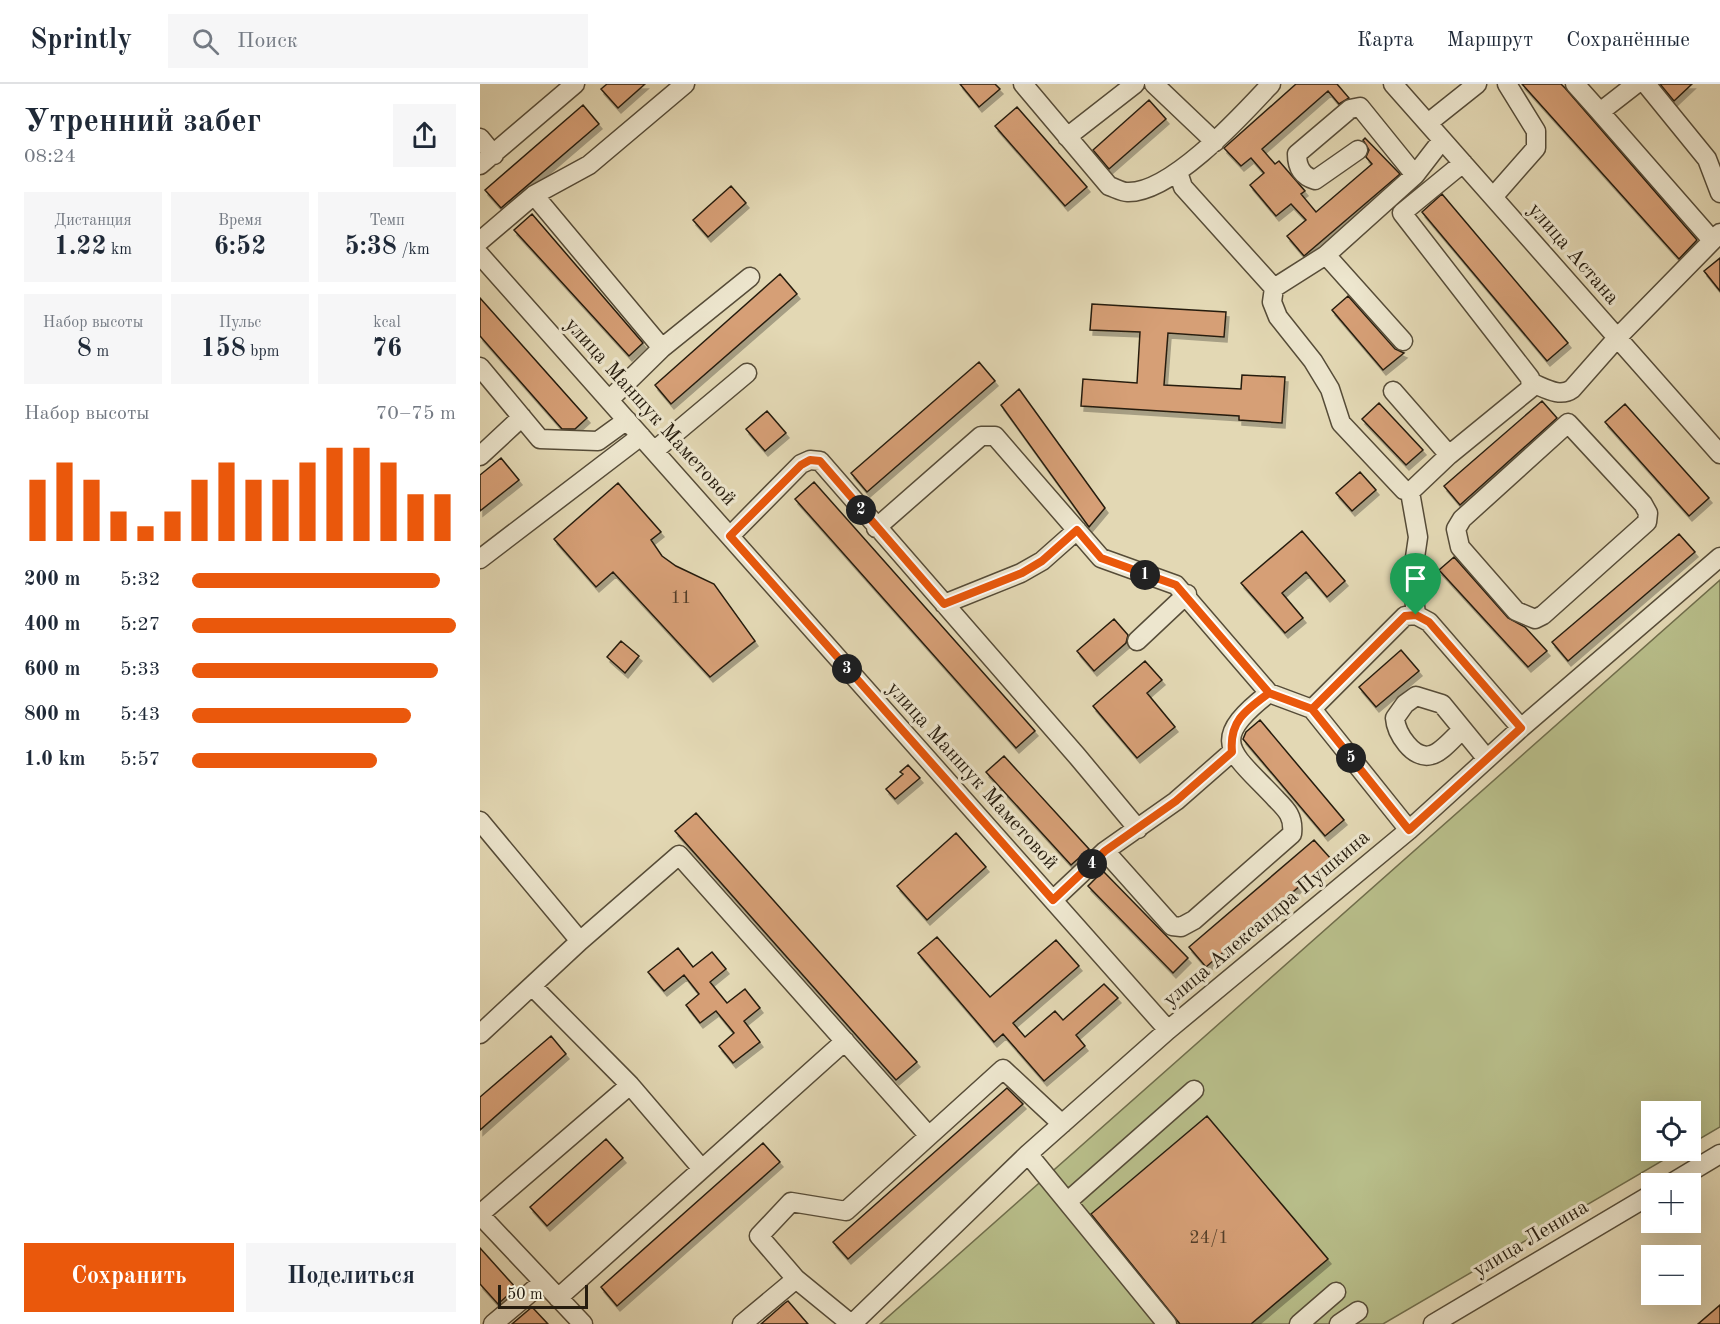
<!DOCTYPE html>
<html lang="ru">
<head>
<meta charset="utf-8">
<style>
  :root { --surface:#fff; --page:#f6f6f7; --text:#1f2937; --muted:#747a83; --line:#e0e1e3; --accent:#ea580c }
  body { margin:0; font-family:"Old Standard TT",serif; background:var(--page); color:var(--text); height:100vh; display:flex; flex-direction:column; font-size:22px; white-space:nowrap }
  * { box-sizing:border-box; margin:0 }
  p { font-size:20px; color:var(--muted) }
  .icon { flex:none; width:33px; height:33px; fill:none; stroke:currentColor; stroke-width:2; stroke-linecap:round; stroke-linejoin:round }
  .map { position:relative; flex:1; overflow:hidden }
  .drawer { display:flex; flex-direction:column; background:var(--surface); width:480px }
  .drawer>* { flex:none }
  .buttons { position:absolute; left:1161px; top:1017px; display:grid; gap:12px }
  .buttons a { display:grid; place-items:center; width:60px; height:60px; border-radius:0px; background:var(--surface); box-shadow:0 6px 24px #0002; font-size:30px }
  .scale { position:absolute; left:18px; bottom:15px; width:90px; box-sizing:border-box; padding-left:6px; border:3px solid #271d0f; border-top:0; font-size:16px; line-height:21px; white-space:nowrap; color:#271d0f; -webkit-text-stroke:4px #ede6ce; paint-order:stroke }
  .pin { position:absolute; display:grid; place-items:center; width:51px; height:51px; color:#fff; margin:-62px -26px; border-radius:50% 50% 50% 0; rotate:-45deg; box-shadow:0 0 6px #0007 }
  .pin .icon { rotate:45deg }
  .km { position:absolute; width:30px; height:30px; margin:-15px; border-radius:50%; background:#222; color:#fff; font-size:16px; line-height:30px; text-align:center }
  .round { display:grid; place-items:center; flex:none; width:63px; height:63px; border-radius:0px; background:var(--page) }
  .summary { display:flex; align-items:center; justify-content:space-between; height:102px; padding:0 24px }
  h1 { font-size:33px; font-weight:700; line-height:45px }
  .stats { display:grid; grid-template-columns:repeat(3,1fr); gap:9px; height:102px; padding:6px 24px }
  .stats div { display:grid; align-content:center; border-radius:0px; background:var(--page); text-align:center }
  .stats b { font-size:26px; font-weight:700 }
  .stats small { font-size:16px; font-weight:400 }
  .stats p { font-size:16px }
  .chart { height:168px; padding:12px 24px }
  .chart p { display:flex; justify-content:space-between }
  .chart svg { width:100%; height:108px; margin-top:6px; stroke:var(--accent); stroke-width:6 }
  .action { display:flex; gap:12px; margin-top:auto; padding:12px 24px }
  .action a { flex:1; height:69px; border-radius:0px; background:var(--accent); color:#fff; font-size:24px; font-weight:700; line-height:69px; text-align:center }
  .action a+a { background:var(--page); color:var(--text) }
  ul { padding:0 24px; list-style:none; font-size:20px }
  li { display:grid; grid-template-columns:96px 72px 1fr; align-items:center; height:45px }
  li i { height:15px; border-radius:8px; background:var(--accent) }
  header { display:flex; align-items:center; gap:36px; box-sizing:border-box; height:84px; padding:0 30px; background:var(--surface); border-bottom:2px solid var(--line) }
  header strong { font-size:28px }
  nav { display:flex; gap:33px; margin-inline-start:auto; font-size:21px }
  .search { width:420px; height:54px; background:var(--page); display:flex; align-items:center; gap:15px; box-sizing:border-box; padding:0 21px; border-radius:0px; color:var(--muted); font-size:22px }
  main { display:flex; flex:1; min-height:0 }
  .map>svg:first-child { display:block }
</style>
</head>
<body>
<header>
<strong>Sprintly</strong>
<div class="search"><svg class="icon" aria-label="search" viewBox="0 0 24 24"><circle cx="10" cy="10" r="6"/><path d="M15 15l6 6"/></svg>Поиск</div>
<nav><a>Карта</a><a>Маршрут</a><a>Сохранённые</a></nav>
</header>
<main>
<section class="drawer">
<div class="summary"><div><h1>Утренний забег</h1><p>08:24</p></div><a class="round"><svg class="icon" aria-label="share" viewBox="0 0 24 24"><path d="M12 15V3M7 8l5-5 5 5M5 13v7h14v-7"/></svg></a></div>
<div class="stats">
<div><p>Дистанция</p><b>1.22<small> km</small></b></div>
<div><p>Время</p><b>6:52</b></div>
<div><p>Темп</p><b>5:38<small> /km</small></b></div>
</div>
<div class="stats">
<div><p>Набор высоты</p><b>8<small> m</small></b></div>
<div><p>Пульс</p><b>158<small> bpm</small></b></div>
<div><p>kcal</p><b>76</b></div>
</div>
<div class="chart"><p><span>Набор высоты</span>70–75 m</p>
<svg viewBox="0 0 160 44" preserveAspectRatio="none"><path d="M5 44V19M15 44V12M25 44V19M35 44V32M45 44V38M55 44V32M65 44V19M75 44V12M85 44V19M95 44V19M105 44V12M115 44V6M125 44V6M135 44V12M145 44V25M155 44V25"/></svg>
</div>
<ul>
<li><b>200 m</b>5:32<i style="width:94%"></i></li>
<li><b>400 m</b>5:27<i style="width:100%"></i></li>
<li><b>600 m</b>5:33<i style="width:93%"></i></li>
<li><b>800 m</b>5:43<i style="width:83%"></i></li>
<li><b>1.0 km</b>5:57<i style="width:70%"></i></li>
</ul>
<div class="action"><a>Сохранить</a><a>Поделиться</a></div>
</section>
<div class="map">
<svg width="1240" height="1240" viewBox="0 0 1240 1240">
  <defs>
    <filter id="shadow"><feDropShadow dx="3" dy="5" stdDeviation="0" flood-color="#0004"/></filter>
  </defs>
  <rect width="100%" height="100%" fill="#e3d8b4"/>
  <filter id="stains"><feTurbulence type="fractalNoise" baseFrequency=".00333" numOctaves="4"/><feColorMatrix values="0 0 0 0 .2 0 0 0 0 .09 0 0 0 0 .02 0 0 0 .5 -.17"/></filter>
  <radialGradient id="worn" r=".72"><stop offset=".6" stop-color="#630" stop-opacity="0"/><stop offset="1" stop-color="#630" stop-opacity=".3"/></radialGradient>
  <path fill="#b8be8a" stroke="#706e4c" stroke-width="1.5" d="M1240 496V1043L1211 1060 1210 1028H1172V1066L1199 1067 903 1240H400Z"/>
  <path fill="#d69f76" stroke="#271d0f" stroke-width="1.5" filter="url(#shadow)" d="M127 0H165L138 24 121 5Z
    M480 0H515L520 5 499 23Z
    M816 0H857L869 14 859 20 848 7 782 65 795 80 799 77 825 107 821 110 836 128 892 80 886 73 889 66 883 56 885 54 920 90 824 172 807 152 826 136 811 120 796 132 770 101 784 89 771 74 761 82 744 64Z
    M1042 0H1081L1085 4 1217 156 1199 175Z
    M1180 0H1212L1194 17Z
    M669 16 686 35 629 85 613 66Z
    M103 21 119 40 21 124 5 106Z
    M537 23 607 103 585 122 515 42Z
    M251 102 266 119 228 153 213 136Z
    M962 110 1088 259 1067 277 942 128Z
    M52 130 163 259 149 272 34 146Z
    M1240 174V207L1224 187Z
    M300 190 317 210 191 320 175 301Z
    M868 212 915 265 924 269 903 286 852 226Z
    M0 214 107 334 95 345H82L0 252Z
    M612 220 746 228 744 253 688 249 684 301 761 305 762 291 805 293 802 339 759 336V332L601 322 603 295 657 299 660 248 610 246Z
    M499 278 515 297 387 408 371 389Z
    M539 305 625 424 609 443 521 321Z
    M1062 317 1077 334 980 421 964 402Z
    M899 319 943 366 926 381 882 335Z
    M1145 320 1229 414 1209 432 1125 338Z
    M287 327 306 349 285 367 266 345Z
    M21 374 39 396 0 427V391Z
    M880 388 896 406 872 427 856 409Z
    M334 398 555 647 536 664 315 415Z
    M138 399 181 448 171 456 182 472 196 482 234 500 275 557 230 593 133 488 116 503 74 455Z
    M822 447 865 497 847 513 826 488 802 509 823 534 805 549 761 499Z
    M1199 450 1215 468 1088 577 1072 558Z
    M974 473 1028 534 1045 543 1067 567 1048 583 959 486Z
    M634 535 648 551 646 559 614 587 597 567Z
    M141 557 159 572 145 589 127 573Z
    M921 566 939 587 896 623 879 603Z
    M665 577 682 596 667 609 695 643 657 674 613 622Z
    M780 636 864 736 845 752 763 655 766 648Z
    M524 672 609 765 591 781 506 688Z
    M428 681 440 694 415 715 406 705 423 690 420 688Z
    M216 729 437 978 416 996 195 747Z
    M476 749 506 783 447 836 417 802Z
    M834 756 851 775 726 883 709 863Z
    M623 787 708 874 693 889 608 802Z
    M457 853 510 913 576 856 599 882 533 939 545 953 575 927 583 936 624 900 638 914 596 951 605 962 564 997 523 950 514 958 438 869Z
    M198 864 213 883 232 868 246 885 230 898 247 919 265 905 280 924 264 937 280 958 253 979 239 962 254 949 236 927 220 939 206 921 219 910 204 891 184 907 168 888Z
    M71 952 86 970 0 1046V1013Z
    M527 1004 543 1020 368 1175 353 1158Z
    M727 1032 848 1175 771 1240H700L611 1130Z
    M126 1055 143 1074 67 1142 50 1123Z
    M283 1059 300 1078 137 1222 121 1203Z
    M0 1164 36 1204 18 1220 0 1200Z
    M308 1217 328 1240H281L305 1219Z
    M1240 1221V1240H1218Z
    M52 1223 68 1240H32Z"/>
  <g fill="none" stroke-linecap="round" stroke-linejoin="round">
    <defs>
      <path id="minor" d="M543 0 629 102C635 104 642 108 647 108 691 110 763 30 791 0
        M674 0 735 58
        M913 0 1240 370
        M1095 0 1120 28
        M1156 0 1120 28 1232 156
        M1166 0 1227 75 1240 109
        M948 39 997 0
        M587 53 655 0
        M0 54 14 71
        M878 66 835 96C822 92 817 83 817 70L870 25 880 23 935 91
        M0 81 95 0
        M698 88 703 103 794 204 792 218 798 233 833 277 850 305 861 339 924 406 930 408 969 371 1051 304 1050 294 922 129 983 79
        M54 111 182 264 129 316
        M1013 113 1056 64V47L1027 0
        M0 157 54 111 109 81 205 0
        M0 171 688 946
        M846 171 923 257
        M794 204 846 171 935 91 962 56
        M182 264 270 193
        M0 283 60 355 118 357 147 336
        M1052 299C1065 304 1080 314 1092 305L1137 254 1240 149
        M913 307 969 371
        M1088 339 1163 420 1168 429 1167 438 1063 531 1055 535 1036 527 980 463 976 445 982 435Z
        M174 367 267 289
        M0 372 42 333
        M930 408 938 453 932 494 936 531
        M396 444 501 352H515L621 474 696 501 789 609
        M250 452 321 380 330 376 340 377 597 672 658 745
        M0 475 161 352
        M464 520 541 489 562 477 597 446
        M657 557 707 510
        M981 647C973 654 961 669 951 671 933 676 916 649 915 634L925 620 936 612 962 620 1007 675
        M0 737 100 857 0 950
        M929 746 832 625 925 532 936 531 949 538 1041 644
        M625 767 696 717 752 668
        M573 816 625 767 692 842 701 843 714 836 812 750C814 733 807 726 796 715 751 667 726 658 789 609L832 625
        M100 857 199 771 449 1052
        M52 902 150 1001 222 1085
        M548 1070 687 1240
        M1190 1100 1240 1070
        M588 1117 714 1006
        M0 1130 150 1001
        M0 1131 103 1240
        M78 1214 365 957
        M13 1240 63 1198
        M262 1240 316 1195
        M371 1240 316 1195 279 1152 311 1118 366 1127 523 985 582 1040
        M372 1240 548 1070 688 946 929 746 1041 644 1240 473
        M819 1240 856 1208
        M859 1240 878 1227
        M953 1240 1172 1110"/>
    </defs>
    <use href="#minor" stroke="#564c38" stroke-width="21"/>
    <use href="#minor" stroke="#ede6ce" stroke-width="18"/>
  </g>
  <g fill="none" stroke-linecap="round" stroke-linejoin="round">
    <defs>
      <path id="route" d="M936 531 925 532 832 625 789 609 696 501 621 474 597 446 562 477 542 489 464 520 340 377 330 376 321 381 250 452 573 816 625 767 696 717 752 668C749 637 766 626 789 609L832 625 929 746 1041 644 949 538 936 531"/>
    </defs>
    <use href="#route" stroke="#fff" stroke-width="12"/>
    <use href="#route" stroke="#ea580c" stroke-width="8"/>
  </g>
  <g text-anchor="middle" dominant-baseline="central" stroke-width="6" stroke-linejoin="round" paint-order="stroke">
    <g font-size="18" fill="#533e29">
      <text x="201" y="514">11</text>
      <text x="729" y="1154">24/1</text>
    </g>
    <g font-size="21" fill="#271d0f" stroke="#ede6ce">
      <text transform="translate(1093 170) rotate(49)">улица Астана</text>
      <text transform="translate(170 328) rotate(48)">улица Маншук Маметовой</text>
      <text transform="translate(492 692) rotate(48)">улица Маншук Маметовой</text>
      <text transform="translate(787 835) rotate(-40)">улица Александра Пушкина</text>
      <text transform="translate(1051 1155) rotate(-31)">улица Ленина</text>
    </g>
  </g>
  <rect width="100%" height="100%" filter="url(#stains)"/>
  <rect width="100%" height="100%" fill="url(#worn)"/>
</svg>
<div class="buttons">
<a><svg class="icon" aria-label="locate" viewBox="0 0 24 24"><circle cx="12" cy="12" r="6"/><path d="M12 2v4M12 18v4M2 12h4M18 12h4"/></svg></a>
<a>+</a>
<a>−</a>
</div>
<div class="scale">50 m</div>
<div class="pin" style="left:936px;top:531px;background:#1e9e55"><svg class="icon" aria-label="arrive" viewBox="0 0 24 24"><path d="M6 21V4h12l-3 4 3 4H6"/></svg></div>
<b class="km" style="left:665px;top:491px">1</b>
<b class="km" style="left:381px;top:426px">2</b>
<b class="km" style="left:367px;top:585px">3</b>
<b class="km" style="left:612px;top:780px">4</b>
<b class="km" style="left:871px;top:674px">5</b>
</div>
</main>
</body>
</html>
